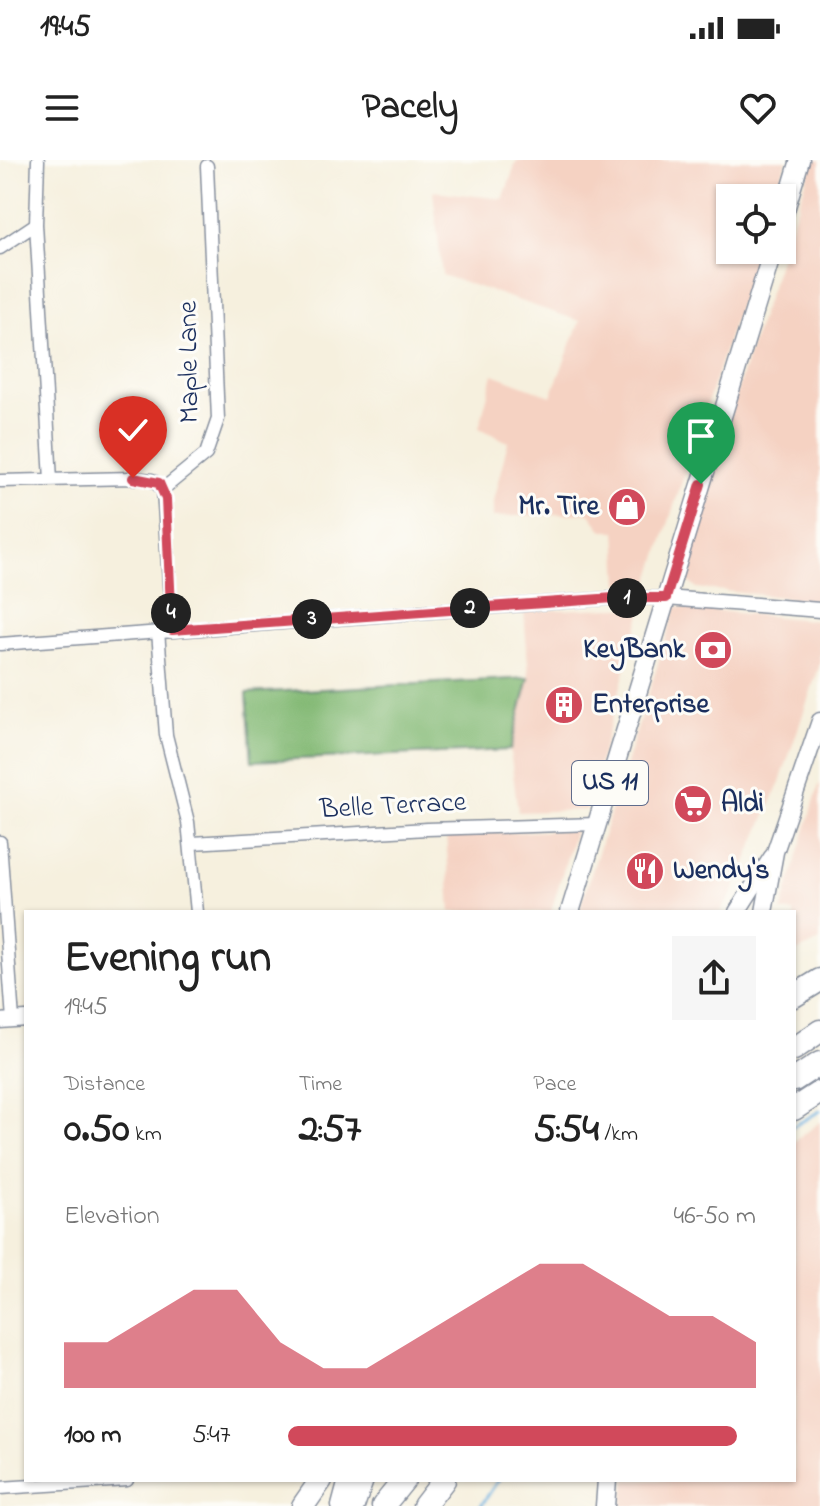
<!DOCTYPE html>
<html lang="en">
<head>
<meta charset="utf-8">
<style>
  :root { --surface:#fff; --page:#f6f6f6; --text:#222; --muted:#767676; --accent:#d1495b }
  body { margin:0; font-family:"Indie Flower",sans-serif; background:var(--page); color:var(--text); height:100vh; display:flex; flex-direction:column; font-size:30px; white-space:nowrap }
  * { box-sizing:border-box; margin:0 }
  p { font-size:26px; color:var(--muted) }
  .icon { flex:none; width:44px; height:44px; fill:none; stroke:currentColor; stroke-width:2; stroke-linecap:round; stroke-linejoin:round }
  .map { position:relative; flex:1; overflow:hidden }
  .sheet { position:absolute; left:24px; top:750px; width:772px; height:572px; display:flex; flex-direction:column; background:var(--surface); border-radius:0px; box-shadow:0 2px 6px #0004 }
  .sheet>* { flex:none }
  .buttons { position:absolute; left:716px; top:24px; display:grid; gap:16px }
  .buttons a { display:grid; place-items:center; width:80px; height:80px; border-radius:0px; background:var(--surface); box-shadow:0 2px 6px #0004; font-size:40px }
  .pin { position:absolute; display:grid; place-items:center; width:68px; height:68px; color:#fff; margin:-82px -34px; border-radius:50% 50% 50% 0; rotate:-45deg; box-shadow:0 0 8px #0007 }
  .pin .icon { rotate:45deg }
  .km { position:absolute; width:40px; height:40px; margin:-20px; border-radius:50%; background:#222; color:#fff; font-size:22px; line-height:40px; text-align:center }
  .round { display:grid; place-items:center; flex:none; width:84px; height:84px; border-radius:0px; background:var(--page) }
  .headline { display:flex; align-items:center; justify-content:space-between; height:136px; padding:0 40px }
  h1 { font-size:44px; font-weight:700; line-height:60px }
  .stats { display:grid; grid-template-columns:repeat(3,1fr); gap:12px; height:136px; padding:8px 40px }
  .stats div { display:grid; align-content:center }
  .stats b { font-size:40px; font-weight:700 }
  .stats small { font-size:22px; font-weight:400 }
  .stats p { font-size:22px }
  .chart { height:224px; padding:16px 40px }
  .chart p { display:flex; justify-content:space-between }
  .chart svg { width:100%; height:144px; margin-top:8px; fill:var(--accent); opacity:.7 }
  ul { padding:0 40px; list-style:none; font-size:26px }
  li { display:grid; grid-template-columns:128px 96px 1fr; align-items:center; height:60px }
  li i { height:20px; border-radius:10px; background:var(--accent) }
  .status { display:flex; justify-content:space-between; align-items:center; height:56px; padding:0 40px; background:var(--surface); direction:ltr }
  .status svg { height:22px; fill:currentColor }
  header { display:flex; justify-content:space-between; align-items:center; height:104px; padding:0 40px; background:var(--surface); font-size:36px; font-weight:700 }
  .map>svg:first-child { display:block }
</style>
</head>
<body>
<div class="status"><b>19:45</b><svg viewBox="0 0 49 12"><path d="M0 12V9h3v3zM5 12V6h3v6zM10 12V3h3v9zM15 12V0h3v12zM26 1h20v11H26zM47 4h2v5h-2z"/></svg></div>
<header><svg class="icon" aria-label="menu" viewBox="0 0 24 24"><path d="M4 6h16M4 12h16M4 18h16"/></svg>Pacely<svg class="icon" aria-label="heart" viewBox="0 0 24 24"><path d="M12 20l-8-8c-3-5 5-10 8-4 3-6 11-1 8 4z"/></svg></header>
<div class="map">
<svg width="820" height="1346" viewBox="0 0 820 1346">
  <rect width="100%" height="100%" fill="#fdfcf7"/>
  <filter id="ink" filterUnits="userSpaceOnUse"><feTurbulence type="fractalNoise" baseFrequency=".0125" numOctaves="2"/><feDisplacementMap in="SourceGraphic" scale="16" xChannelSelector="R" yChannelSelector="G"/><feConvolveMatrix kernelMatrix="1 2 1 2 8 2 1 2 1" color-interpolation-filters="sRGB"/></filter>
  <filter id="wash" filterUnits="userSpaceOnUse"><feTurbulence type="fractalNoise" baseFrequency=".006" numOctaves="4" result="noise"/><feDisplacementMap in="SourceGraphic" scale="32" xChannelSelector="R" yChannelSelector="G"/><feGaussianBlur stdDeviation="1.8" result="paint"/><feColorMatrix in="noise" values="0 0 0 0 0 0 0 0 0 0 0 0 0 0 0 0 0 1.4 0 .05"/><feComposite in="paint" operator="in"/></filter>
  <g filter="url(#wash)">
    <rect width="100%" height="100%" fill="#f6f0de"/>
    <path fill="#f5d2c2" d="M517 0H787L774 38H730V90H757L650 420 619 424 616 371H603L589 353 493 357V341L508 282 479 268 493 214 551 236 580 161 442 115 433 31 503 39Z
      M813 0H820V441L696 428 682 416 745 205Z
      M643 447 586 650 518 652 510 590 529 518 524 451Z
      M676 447 820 461V504L780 622 735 728 721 752H579Z
      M820 622V781L794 793V752H781Z
      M575 670 551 752H451L446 675Z
      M820 962V1346H623L626 1320H794V982Z"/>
    <path fill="#84ba76" stroke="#50746a" stroke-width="2" d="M529 518 510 590 252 601 247 533Z"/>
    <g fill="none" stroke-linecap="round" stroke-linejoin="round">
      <path stroke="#69b0e0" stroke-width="3" d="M794 966 820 951
        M481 1346 498 1320"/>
    </g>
  </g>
  <g filter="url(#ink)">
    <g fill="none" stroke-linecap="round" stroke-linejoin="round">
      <defs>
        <path id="minor" d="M38 0 36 64 51 320
          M0 88 36 64
          M0 321 133 318 152 320 163 329
          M163 329 206 294 218 259 207 6
          M163 329 172 470
          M158 471 166 575 188 662 197 752
          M0 484 614 438H666
          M0 682 13 860
          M192 683 427 669 597 664
          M0 1328 127 1320"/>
        <path id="tertiary" d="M666 438 820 450
          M0 861 26 859"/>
        <path id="secondary" d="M737 752 772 697
          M764 752 775 692 820 561"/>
        <path id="primary" d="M782 60 800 0
          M570 752 773 90
          M341 1346 348 1320
          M605 1346 607 1320"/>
        <path id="motorway" d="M794 836 820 820
          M794 889 820 871
          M794 920 820 903
          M794 949 820 932
          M303 1346 321 1320
          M353 1346 362 1320
          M383 1346 404 1320
          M424 1346 444 1320"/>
      </defs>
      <use href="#minor" stroke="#88909e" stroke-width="15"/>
      <use href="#tertiary" stroke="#88909e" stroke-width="17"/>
      <use href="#secondary" stroke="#88909e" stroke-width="19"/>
      <use href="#primary" stroke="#88909e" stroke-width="21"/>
      <use href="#motorway" stroke="#88909e" stroke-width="25"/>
      <use href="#minor" stroke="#fff" stroke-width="12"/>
      <use href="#tertiary" stroke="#fff" stroke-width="14"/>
      <use href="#secondary" stroke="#fff" stroke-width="16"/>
      <use href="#primary" stroke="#fff" stroke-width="18"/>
      <use href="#motorway" stroke="#fff" stroke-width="22"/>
    </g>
  </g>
  <g fill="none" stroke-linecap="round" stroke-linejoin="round" filter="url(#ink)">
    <defs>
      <path id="route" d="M133 318 159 323 166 339 172 470 614 438H666L701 324"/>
    </defs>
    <use href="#route" stroke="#fff" stroke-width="16"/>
    <use href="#route" stroke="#d1495b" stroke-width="10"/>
  </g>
  <defs>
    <symbol id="shop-disc" viewBox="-11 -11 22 22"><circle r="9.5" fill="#d1495b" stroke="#fdfcf7"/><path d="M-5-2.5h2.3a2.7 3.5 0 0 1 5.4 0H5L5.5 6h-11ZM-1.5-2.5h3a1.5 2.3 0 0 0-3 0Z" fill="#fff"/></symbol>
    <symbol id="bank-disc" viewBox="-11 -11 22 22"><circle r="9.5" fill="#d1495b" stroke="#fdfcf7"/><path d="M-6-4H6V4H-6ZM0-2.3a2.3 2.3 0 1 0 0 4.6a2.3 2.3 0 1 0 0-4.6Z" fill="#fff"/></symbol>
    <symbol id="building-disc" viewBox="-11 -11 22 22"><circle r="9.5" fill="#d1495b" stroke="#fdfcf7"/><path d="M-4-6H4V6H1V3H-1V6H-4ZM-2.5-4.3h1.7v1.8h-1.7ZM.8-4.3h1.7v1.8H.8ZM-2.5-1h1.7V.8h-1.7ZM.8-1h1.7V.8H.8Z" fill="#fff"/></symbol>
    <symbol id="supermarket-disc" viewBox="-11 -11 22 22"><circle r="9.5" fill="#d1495b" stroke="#fdfcf7"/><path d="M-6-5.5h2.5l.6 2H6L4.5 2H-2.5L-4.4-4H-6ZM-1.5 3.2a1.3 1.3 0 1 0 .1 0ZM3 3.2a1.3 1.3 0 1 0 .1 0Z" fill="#fff"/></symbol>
    <symbol id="restaurant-disc" viewBox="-11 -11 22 22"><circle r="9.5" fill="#d1495b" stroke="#fdfcf7"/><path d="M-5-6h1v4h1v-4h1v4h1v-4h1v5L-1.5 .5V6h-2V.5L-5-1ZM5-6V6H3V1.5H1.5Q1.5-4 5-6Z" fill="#fff"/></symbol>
  </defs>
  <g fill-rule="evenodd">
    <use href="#shop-disc" x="605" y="325" width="44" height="44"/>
    <use href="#bank-disc" x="691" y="468" width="44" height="44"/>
    <use href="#building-disc" x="542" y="523" width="44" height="44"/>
    <use href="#supermarket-disc" x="671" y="622" width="44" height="44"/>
    <use href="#restaurant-disc" x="623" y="689" width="44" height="44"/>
  </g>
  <g text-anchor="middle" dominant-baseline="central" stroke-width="6" stroke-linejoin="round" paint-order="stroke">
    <rect fill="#fdfcf7" stroke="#5f6c8c" stroke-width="2" x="572" y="601" width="76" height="44" rx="6"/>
    <g font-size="26" font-weight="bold" fill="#1b2f5e">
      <text x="610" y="623">US 11</text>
    </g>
    <g font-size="28" fill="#1b2f5e" stroke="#fdfcf7">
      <text transform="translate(190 202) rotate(-91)">Maple Lane</text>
      <text transform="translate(393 647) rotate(-3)">Belle Terrace</text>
    </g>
    <g font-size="28" font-weight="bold" fill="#1b2f5e" stroke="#fdfcf7" text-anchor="start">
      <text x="599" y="347" text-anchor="end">Mr. Tire</text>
      <text x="685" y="490" text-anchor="end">KeyBank</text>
      <text x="592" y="545">Enterprise</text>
      <text x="721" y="644">Aldi</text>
      <text x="673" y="711">Wendy's</text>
    </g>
  </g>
</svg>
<div class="buttons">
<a><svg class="icon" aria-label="locate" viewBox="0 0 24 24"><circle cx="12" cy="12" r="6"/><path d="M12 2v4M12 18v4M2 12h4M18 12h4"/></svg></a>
</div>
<div class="pin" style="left:701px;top:324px;background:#1e9e55"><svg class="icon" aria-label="arrive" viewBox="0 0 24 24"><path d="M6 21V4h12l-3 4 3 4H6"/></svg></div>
<div class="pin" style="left:133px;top:318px;background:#d93025"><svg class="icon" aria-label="check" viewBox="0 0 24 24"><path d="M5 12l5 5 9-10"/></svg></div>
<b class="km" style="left:627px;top:438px">1</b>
<b class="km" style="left:470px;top:448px">2</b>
<b class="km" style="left:312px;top:459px">3</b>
<b class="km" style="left:171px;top:453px">4</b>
<section class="sheet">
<div class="headline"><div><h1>Evening run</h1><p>19:45</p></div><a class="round"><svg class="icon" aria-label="share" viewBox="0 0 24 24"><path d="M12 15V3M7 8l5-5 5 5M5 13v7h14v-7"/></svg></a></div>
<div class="stats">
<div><p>Distance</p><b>0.50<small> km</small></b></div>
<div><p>Time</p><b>2:57</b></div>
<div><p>Pace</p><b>5:54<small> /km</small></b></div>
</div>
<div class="chart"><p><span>Elevation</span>46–50 m</p>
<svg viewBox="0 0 160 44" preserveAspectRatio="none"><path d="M0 44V30L10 30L20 22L30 14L40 14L50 30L60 38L70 38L80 30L90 22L100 14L110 6L120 6L130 14L140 22L150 22L160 30V44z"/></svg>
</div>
<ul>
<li><b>100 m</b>5:47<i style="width:96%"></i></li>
</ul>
</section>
</div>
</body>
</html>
